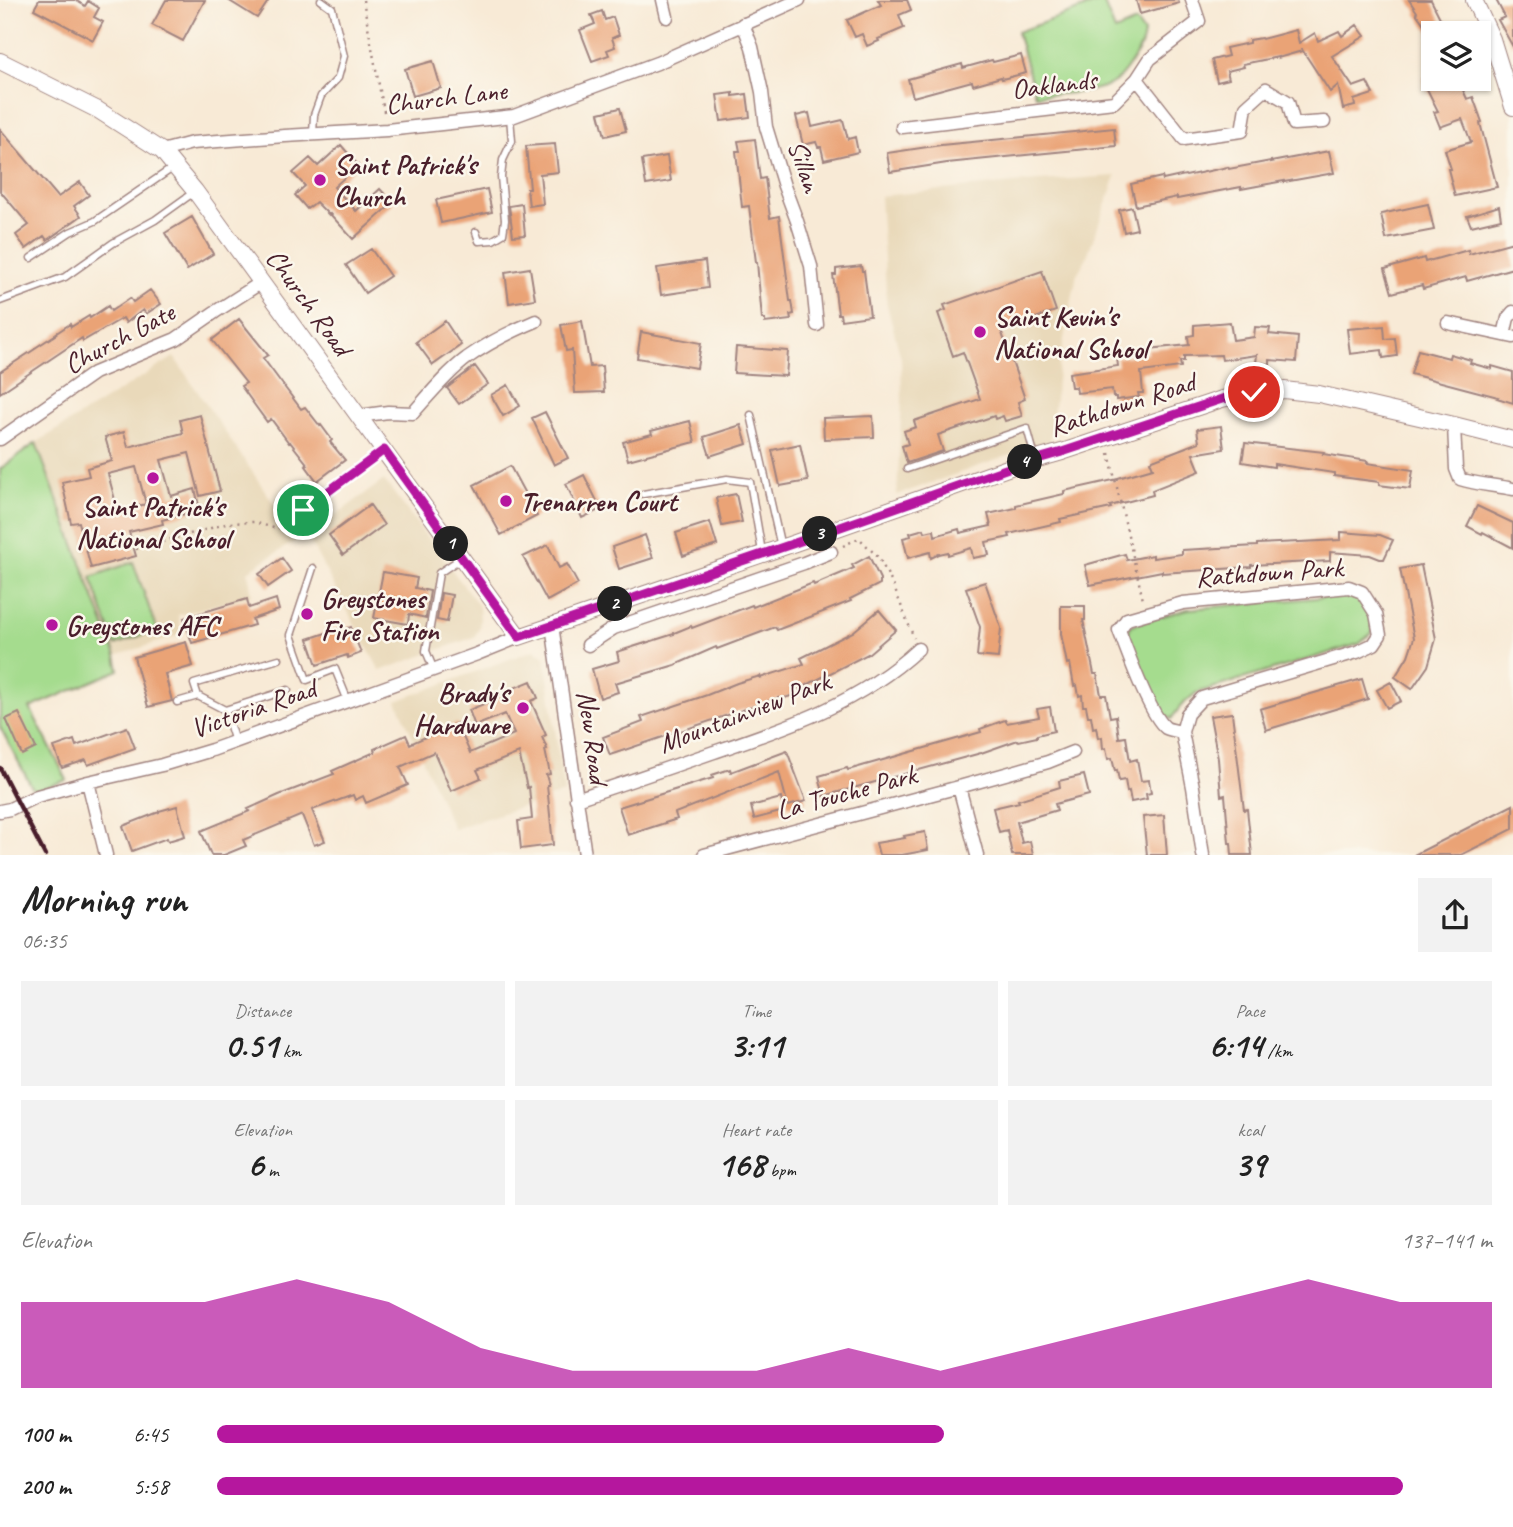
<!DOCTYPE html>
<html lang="en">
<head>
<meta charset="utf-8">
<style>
  :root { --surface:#fff; --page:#f2f2f2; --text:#222; --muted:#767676; --accent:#b5179e }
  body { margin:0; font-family:Caveat,sans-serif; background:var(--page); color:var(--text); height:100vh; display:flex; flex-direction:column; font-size:26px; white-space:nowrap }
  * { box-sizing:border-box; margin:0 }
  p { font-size:23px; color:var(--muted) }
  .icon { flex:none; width:38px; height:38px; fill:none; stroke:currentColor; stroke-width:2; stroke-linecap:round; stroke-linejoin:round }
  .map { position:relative; height:855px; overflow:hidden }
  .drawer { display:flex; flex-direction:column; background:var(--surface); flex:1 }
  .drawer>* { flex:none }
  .fabs { position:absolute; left:1421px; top:21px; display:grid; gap:14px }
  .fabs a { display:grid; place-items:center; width:70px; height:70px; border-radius:0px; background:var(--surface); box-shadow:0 2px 5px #0004; font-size:35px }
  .pin { position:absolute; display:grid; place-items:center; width:60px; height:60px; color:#fff; margin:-30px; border:4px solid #fff; border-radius:50%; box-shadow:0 2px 7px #0007 }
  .km { position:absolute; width:35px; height:35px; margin:-18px; border-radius:50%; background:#222; color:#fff; font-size:19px; line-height:35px; text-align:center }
  .round { display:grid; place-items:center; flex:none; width:74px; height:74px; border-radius:0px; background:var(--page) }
  .headline { display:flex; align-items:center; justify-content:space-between; height:119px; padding:0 21px }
  h1 { font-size:38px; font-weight:700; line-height:52px }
  .metrics { display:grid; grid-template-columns:repeat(3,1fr); gap:10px; height:119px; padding:7px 21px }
  .metrics div { display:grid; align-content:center; border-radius:0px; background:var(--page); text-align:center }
  .metrics b { font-size:35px; font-weight:700 }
  .metrics small { font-size:19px; font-weight:400 }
  .metrics p { font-size:19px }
  .chart { height:196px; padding:14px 21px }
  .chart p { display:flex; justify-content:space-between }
  .chart svg { width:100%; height:126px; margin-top:7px; fill:var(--accent); opacity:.7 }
  ul { padding:0 21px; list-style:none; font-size:23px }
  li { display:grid; grid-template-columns:112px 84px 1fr; align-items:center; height:52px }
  li i { height:18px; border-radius:9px; background:var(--accent) }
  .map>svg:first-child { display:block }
</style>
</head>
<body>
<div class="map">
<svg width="1513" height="855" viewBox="0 0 1513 855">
  <rect width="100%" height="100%" fill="#fbf7ec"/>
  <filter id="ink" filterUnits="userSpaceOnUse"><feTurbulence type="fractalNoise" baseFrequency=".0143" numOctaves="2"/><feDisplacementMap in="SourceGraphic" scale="14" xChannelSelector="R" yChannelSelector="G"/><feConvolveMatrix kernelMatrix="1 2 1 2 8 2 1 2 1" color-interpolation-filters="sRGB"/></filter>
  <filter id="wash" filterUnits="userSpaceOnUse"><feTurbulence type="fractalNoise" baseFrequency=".00686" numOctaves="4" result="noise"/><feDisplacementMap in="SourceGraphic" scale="28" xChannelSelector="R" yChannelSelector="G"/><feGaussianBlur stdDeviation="1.57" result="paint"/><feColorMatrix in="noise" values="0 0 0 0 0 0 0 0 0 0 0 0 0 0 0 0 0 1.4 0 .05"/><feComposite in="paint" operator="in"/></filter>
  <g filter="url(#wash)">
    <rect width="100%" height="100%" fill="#f8ead6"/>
    <path fill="#e9d9ba" d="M1116 176 1086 259 1077 274 1059 364 1050 441 897 495 902 401 901 358 887 305 880 196 1025 182Z
      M174 357 298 539 248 571 252 595 178 615 182 634 116 656 36 443Z
      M384 480 479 606 480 620 479 629 474 637 380 671 307 536Z
      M534 650 545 657 564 793 453 829 397 701Z"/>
    <path fill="#a5dc8e" stroke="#787e5c" stroke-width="2" d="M1103 1 1115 31 1136 22 1144 33C1143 44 1140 49 1134 58 1129 66 1124 74 1117 80 1100 94 1056 94 1035 95L1017 32Z
      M36 443 116 656 119 670 30 708 67 780 34 791 0 727V469Z
      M133 562 157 630 115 645 91 577Z
      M1349 595 1364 599 1372 616V633L1359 644 1196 693 1182 705 1171 719 1164 715 1126 636 1131 625 1188 609Z"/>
    <g id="blocks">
      <path fill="#eaa376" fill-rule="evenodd" d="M39 0H75L85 6 88 1 99 8 94 17 103 22 93 40 34 9Z
        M166 0H205L183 41 152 25Z
        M228 0H269L257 18Z
        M878 0H907L911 10 899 15 904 28 878 39 879 41 867 46 862 34 855 37 847 20 881 5Z
        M1136 0H1178L1179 3 1140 14Z
        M1409 0H1431L1445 28 1433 33 1432 35 1416 13 1417 12Z
        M1496 0H1513V47L1498 20 1505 17Z
        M602 11 605 20 613 17 619 35 612 38 615 47 607 50 609 55 592 61 580 30 595 24 591 15Z
        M1357 25 1365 36 1332 56 1353 87 1367 82 1373 94 1354 100 1355 106 1343 109 1338 85 1330 92 1301 48 1302 51 1278 58V57L1243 64 1244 67 1227 71 1229 79 1217 82 1212 60 1228 56 1226 48 1249 43V40L1261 38 1262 39 1296 30 1299 43 1315 33 1318 41 1339 31 1342 36Z
        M1021 55 1026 73 1002 79 1001 77 973 85 972 81 913 97 908 79 962 64 963 68 992 60 993 62Z
        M433 61 441 88 413 96 405 69Z
        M1422 79H1458L1467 99 1473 97 1482 122 1480 123 1497 187 1455 196 1448 169H1451L1445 150 1471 142 1462 119 1440 127 1434 112 1438 111Z
        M733 93V96L747 94 750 117 721 121 717 95Z
        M620 108 626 131 605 136 599 113Z
        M809 113 812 127 843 120 848 139 855 137 858 152 824 160 821 147H818L816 142 803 145 796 116Z
        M1114 128 1116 146 947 163 890 172 887 153 941 145Z
        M0 129 58 197 80 182 89 195 74 206 81 216 47 240 44 236 26 249 16 235 29 225 0 191Z
        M755 139 760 179 765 178 770 218 779 216 790 301H792L794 314 790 315 791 320 765 323V319H762L757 262H756L749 206 742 207 736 151H740L738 141Z
        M555 144 558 172 540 174 543 204 529 206 527 189H530L526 146Z
        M341 145 358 165 334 187 356 211 380 189 393 203 353 239 330 214 329 215 316 202 307 209 295 195 305 186 293 173 310 158 318 166Z
        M1329 151 1334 173 1284 182V181L1241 189V187L1177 199V197L1136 206 1131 184 1162 177 1163 180 1185 175 1186 176 1228 167 1229 169 1271 161V162Z
        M667 156 671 181 646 185 642 160Z
        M487 189 492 212 441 223 436 200Z
        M522 204 525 235 513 236 509 206Z
        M1428 204 1434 230 1386 239 1381 214Z
        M1499 206 1501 219 1471 226 1467 216Z
        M1132 207 1137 229 1124 232 1119 210Z
        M192 217 213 254 187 270 165 233Z
        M1513 242V268L1467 281 1466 277 1423 289 1422 285 1392 293 1385 269 1424 258 1425 262 1468 250 1469 254Z
        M371 249 390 276 365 293 346 265Z
        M705 261 708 288 661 295 657 268Z
        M861 266 862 271H864L870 316 841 320 840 314H838L833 275H836V269Z
        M530 268 535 299 509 303 505 272Z
        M1042 271 1056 311 1001 330 1025 399 1018 402 1022 416 1005 421 1003 416 995 419 994 416 938 435 943 451 907 463 902 446 908 444 904 431 916 427 914 421 980 399 963 352 953 356 938 313 946 310 944 305Z
        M150 290 161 304 146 314 143 310 126 323 123 318 83 341 82 338 0 393V372L35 349V348L55 335V334L70 324 71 327 89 316 90 318 108 306 111 311 130 298 133 302Z
        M239 319 268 355 263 358 280 381 301 409 305 407 320 426 321 425 332 440 330 442 345 460 317 481 306 466 308 465 290 442 289 443 271 419 267 422 256 407 241 386 246 383 212 340Z
        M445 321 461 345 433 365 416 342Z
        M582 321 590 367 602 366 604 392 575 393 572 350 566 351 561 325Z
        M1230 322 1233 340 1254 337 1255 327 1270 328 1269 334 1298 337 1296 362 1270 360V364L1256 363 1257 355 1222 360 1221 355 1184 356V361H1180L1181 367 1141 372 1143 393H1138L1139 397 1116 400V397H1113L1112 389 1077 393 1076 387H1071L1069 373 1118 366 1117 358 1148 353V349L1189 345 1188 336 1194 335V325Z
        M1384 326 1385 339 1395 338 1397 356 1383 358 1382 350 1350 354 1347 329Z
        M641 332 701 343 697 368 637 358Z
        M736 347 788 351 786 376 734 373Z
        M1418 350 1449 358 1450 354 1471 360 1470 363 1492 369V366L1513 372V403L1497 398 1498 397 1411 374Z
        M475 366 488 384 459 404 447 388Z
        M508 385 520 406 503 416 491 395Z
        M545 412 568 458 554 465 532 418Z
        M200 415 220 491 200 496 189 453 161 460 171 496 195 489 200 510 162 520 163 524 129 532 136 556 91 568 79 522 71 523 62 482 89 476 87 468 112 461 105 437 124 432 128 447 183 433 180 420ZM136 467 146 504 118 511 108 474Z
        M873 416 874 437 824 439 823 418Z
        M690 421 695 442 628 460 623 442 652 434 651 431Z
        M741 425 747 444 710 456 704 437Z
        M1221 426 1224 449 1193 454 1200 471 1152 490 1153 495 1110 506 1111 508 1060 519 1061 522 1009 534 1010 537 986 542 989 555 973 558 971 548 948 555V552L939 554 931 558 930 552 908 558 903 538 911 536 910 533 924 529 925 532 934 530 935 536 959 529 960 533 991 526 988 514 1016 508V505L1064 494V491L1118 479V478L1153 468 1150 461 1199 442 1197 429Z
        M1245 443 1324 452 1323 454 1368 461 1367 463 1413 470 1410 489 1379 485V482L1334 476V473L1274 464V467L1242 462Z
        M800 444 808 481 780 486 772 450Z
        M510 466 537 516 501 535 474 485Z
        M584 475 601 509 582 518 566 484Z
        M736 494 742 522 722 526 716 498Z
        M370 505 384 525 343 555 329 535Z
        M1477 506 1513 523V548L1483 532 1482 534 1467 526Z
        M710 522 717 545 683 556 676 533Z
        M1341 532 1380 535 1393 540 1384 559H1380L1370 555 1330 552V561L1251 565V567L1162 573V571L1090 585 1085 565 1125 554 1127 560 1153 555V558L1182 554V550L1257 546V544L1341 540Z
        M645 535 653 558 619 569 612 547Z
        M548 545 559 568 567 564 578 584 547 601 523 557Z
        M869 556 880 579V584L850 599 851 601 777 630 775 627 717 649 716 647 675 665 615 683 618 692 600 698 592 669 619 661 617 652 674 634V633L691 626 692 628 752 605 753 607 813 583 814 585 854 568 852 565Z
        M282 558 291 571 268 587 259 574Z
        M1421 565 1436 639 1428 666 1412 689 1395 677 1408 656 1414 638 1400 569Z
        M383 572 417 578 415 588 430 591 426 618 409 614 408 624 374 618Z
        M985 582 1001 628 998 658 977 656 980 627 966 588Z
        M441 593 452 595 447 622 437 620Z
        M247 599 249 608 276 599 279 610 252 619 254 625 192 643 184 618Z
        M1061 606H1085V620H1083L1094 674H1097L1101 695H1106L1110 717 1116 716 1119 738 1126 737 1130 761 1137 759 1141 781 1149 780 1151 793 1146 794 1147 799 1131 802 1129 791 1127 792 1125 780 1119 781 1117 770 1115 771 1112 758 1108 759 1106 748 1103 749 1102 737 1098 738 1096 727 1093 728 1091 716H1088L1086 706H1083L1082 695 1079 696 1077 685 1074 686 1070 663 1067 664 1061 634Z
        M879 610 896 630 868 654 799 689 801 693 778 700V698L610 755 603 737 643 722 641 717 707 695 737 683 760 676V678L804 664 801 658 853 632Z
        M351 627 361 653 348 658 347 655 317 665 308 639 338 629 339 631Z
        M186 642 193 666 165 674 172 701 148 707 134 657Z
        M1362 679 1368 699 1266 730 1260 709Z
        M531 681 538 698 531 701 546 735 542 737 547 749 545 750 550 774 546 775 549 785H547L553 845 521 849 518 821 532 819 529 787 527 788 519 753 477 770 481 778 451 791 434 752 400 767 408 785 366 803 363 796 355 800 353 795 312 810 325 841 314 845 302 815 243 840 246 846 224 855H211L201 831 250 811 248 809 279 795 334 774 332 771 375 752 374 749 406 735 410 744 457 723 470 753 514 734 505 714 475 726 469 710 498 698 497 695Z
        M1391 682 1401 701 1387 708 1377 690Z
        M1050 707 1054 731 1037 735V737L1019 741 1018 740 981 753 824 796 819 776 847 768 848 770 981 732 980 729 1005 720 1007 723 1039 717 1037 709Z
        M19 713 36 748 22 755 6 719Z
        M1232 713 1244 810 1247 809 1252 855H1232L1231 843H1229L1225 795 1221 796 1218 759 1210 716Z
        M127 727 135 748 88 765 86 760 62 768 54 747 74 740 76 746Z
        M787 751 806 801 788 806 779 772 675 813 677 819 628 835 619 807 713 778 712 775 730 769 731 772Z
        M1084 775 1089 795 1055 804 1057 810 1017 822 1022 843 1030 841 1033 855H1012L1007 830 999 832 993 808 1019 802 1018 800 1060 787 1059 781Z
        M781 798 784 811 754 819 751 806Z
        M1513 805V829L1461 855H1414Z
        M177 806 185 836 168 841 167 838 132 851 123 826 159 812V811Z
        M1164 815 1167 855H1147L1143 817Z
        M925 832 928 850 902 855H879L876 843 905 838 904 836Z"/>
    </g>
  </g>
  <g filter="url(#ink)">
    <use href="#blocks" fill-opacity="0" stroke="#a18480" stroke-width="2"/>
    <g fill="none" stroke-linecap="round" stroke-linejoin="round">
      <defs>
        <path id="service" d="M313 134 314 115 321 96 338 78 344 56 332 8 321 0
          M476 232 479 241 493 240 503 234 505 220 501 177 503 160 512 141 510 117
          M31 258 70 232 95 221 174 167
          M0 301 65 277 113 243 155 220 194 192
          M751 415 781 547
          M907 469 1027 428 1035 457
          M643 494 727 479 750 482 762 552
          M303 510 382 451
          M313 568 291 635 307 680 335 669 348 701
          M279 659 194 684 198 696 225 710 288 690
          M434 670 426 651 439 573 460 559
          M177 702 198 696
          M225 710 235 742"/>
        <path id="minor" d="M663 0 667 17
          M743 24 752 47 762 92 766 127 784 186 797 221 811 266 817 325
          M1137 79 1184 139 1242 131 1246 107 1266 89 1288 102 1294 124 1324 122
          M902 127 1114 102 1137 79 1150 59 1199 21 1192 0
          M162 151 192 143 285 136 387 130 514 116 657 63 799 0
          M1448 323 1513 337
          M1504 335 1508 318 1513 312
          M359 416 388 412 413 413C430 394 447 373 467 358 488 343 512 331 536 321
          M1454 425 1456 469 1460 479C1478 485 1495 485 1513 489
          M0 439 94 373 176 339 215 312 262 282
          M552 625 585 855
          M588 645 614 628 804 563 831 552
          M1182 732 1187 714 1202 698 1357 652 1374 644 1380 635 1376 614 1362 592 1349 587 1183 603 1127 619 1119 630C1127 651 1150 716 1166 728 1170 730 1177 731 1182 732L1193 787 1203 855
          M88 782 106 855
          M959 787 977 855
          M576 799C622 784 668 768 714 752 788 727 860 703 918 649
          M0 811 10 809 37 796 88 782 162 765 212 750 477 654 519 637
          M704 855 959 787 1048 762 1073 752"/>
        <path id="secondary" d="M1474 0 1492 39 1513 107
          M0 61 98 110 162 151 195 191 519 637 795 543 1016 465 1062 452 1222 399 1254 392 1284 390 1319 394 1454 425 1513 440"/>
      </defs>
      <use href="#service" stroke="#a18480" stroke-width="9"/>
      <use href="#minor" stroke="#a18480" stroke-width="15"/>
      <use href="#secondary" stroke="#a18480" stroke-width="18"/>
      <path stroke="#a18480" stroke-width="2.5" stroke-dasharray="2 5" stroke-linecap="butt" d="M363 0 385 117
        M1109 453 1143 600
        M843 546 859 538 879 558 893 585 914 638
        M136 549 229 523 254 522 277 529 294 516"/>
      <use href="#service" stroke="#fff" stroke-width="6"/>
      <use href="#minor" stroke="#fff" stroke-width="12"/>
      <use href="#secondary" stroke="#fff" stroke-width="16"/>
      <path stroke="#4a1f2b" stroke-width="4.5" d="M0 768 45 855"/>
    </g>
  </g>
  <g fill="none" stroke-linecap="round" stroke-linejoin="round" filter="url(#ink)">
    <defs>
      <path id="route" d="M303 510 384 450 519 637 795 543 1017 465 1062 452 1222 399 1254 392"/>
    </defs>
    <use href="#route" stroke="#fff" stroke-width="14"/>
    <use href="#route" stroke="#b5179e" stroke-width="9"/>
  </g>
  <g fill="#b5179e" stroke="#fbf7ec" stroke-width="2.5">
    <circle cx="320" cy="180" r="7"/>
    <circle cx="980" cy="332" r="7"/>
    <circle cx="153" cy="478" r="7"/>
    <circle cx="506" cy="501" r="7"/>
    <circle cx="307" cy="614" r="7"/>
    <circle cx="52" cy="625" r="7"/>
    <circle cx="523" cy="708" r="7"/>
  </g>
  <g text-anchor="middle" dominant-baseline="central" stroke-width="5" stroke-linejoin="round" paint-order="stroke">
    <g font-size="28" fill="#4a1f2b" stroke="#fbf7ec">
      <text transform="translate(1054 84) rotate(-7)">Oaklands</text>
      <text transform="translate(446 97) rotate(-7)">Church Lane</text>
      <text transform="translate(805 166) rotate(72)">Sillan</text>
      <text transform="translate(309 302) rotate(54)">Church Road</text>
      <text transform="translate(119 338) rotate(-28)">Church Gate</text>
      <text transform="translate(1122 404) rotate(-18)">Rathdown Road</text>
      <text transform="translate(1269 572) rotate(-4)">Rathdown Park</text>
      <text transform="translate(253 708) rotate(-19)">Victoria Road</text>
      <text transform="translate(744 712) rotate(-21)">Mountainview Park</text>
      <text transform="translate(593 737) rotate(82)">New Road</text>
      <text transform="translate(846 792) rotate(-15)">La Touche Park</text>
    </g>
    <g font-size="28" font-weight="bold" fill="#4a1f2b" stroke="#fbf7ec" text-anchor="start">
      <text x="334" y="164">Saint Patrick's<tspan x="334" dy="32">Church</tspan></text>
      <text x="994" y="316">Saint Kevin's<tspan x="994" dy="32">National School</tspan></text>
      <text x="520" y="501">Trenarren Court</text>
      <text x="153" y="506" text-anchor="middle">Saint Patrick's<tspan x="153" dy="32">National School</tspan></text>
      <text x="321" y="598">Greystones<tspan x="321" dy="32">Fire Station</tspan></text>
      <text x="66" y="625">Greystones AFC</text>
      <text x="509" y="692" text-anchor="end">Brady's<tspan x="509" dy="32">Hardware</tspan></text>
    </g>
  </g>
</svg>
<div class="fabs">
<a><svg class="icon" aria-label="layers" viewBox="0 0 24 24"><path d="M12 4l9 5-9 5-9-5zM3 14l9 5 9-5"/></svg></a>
</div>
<div class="pin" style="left:303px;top:510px;background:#1e9e55"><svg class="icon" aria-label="arrive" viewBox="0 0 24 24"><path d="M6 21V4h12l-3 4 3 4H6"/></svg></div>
<div class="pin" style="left:1254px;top:392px;background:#d93025"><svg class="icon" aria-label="check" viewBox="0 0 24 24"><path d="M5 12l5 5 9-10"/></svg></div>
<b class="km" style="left:451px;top:544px">1</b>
<b class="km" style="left:615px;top:604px">2</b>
<b class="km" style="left:820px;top:534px">3</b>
<b class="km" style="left:1025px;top:462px">4</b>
</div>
<section class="drawer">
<div class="headline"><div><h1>Morning run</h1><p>06:35</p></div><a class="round"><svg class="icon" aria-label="share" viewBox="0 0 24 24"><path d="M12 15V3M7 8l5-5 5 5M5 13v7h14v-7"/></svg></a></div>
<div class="metrics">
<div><p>Distance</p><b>0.51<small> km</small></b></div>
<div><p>Time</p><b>3:11</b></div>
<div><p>Pace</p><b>6:14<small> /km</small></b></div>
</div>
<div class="metrics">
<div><p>Elevation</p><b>6<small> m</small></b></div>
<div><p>Heart rate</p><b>168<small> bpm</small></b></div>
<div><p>kcal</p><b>39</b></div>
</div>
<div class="chart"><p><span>Elevation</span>137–141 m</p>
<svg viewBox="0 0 160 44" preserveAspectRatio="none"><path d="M0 44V14L10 14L20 14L30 6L40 14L50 30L60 38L70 38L80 38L90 30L100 38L110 30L120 22L130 14L140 6L150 14L160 14V44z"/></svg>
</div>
<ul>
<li><b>100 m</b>6:45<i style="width:57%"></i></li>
<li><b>200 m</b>5:58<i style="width:93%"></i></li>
</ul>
</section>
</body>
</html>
